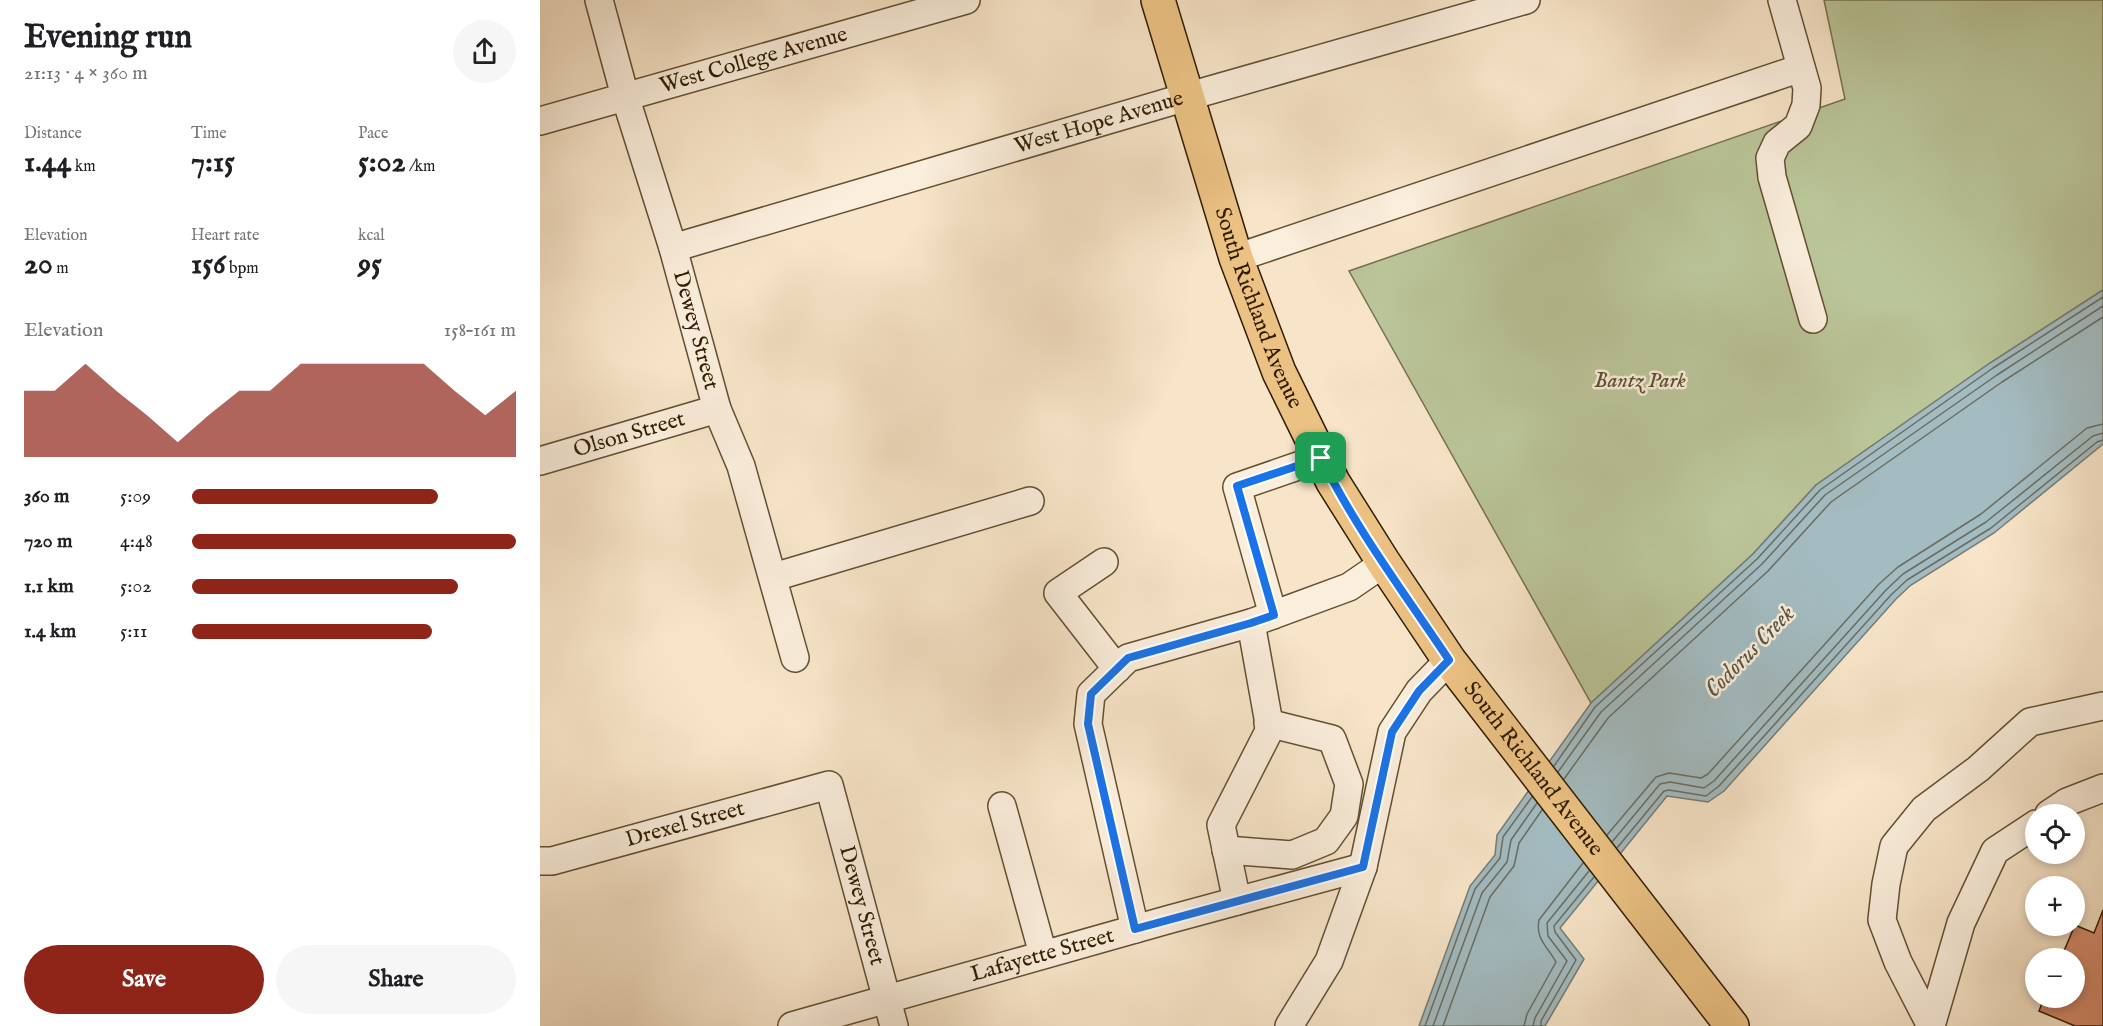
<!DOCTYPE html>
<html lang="en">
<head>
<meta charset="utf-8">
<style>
  :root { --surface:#fff; --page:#f6f6f6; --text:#202124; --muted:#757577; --accent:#8f2418 }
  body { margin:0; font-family:"IM FELL English",serif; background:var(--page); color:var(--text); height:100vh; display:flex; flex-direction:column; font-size:22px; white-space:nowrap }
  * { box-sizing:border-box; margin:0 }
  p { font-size:20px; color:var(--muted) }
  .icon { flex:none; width:33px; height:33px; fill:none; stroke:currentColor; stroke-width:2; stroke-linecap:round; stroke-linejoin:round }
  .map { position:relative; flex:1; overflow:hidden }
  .sheet { display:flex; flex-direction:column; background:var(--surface); width:540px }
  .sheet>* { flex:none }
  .tools { position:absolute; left:1485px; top:804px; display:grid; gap:12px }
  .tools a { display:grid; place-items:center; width:60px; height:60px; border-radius:50%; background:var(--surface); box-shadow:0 3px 9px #0003; font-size:30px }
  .pin { position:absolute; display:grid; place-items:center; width:51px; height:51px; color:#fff; margin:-26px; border-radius:12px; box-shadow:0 3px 9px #0006 }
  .round { display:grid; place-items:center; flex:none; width:63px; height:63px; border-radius:32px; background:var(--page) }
  .headline { display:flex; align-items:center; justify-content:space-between; height:102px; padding:0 24px }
  h1 { font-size:33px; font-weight:700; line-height:45px }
  .figures { display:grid; grid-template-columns:repeat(3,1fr); gap:9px; height:102px; padding:6px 24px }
  .figures div { display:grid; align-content:center }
  .figures b { font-size:30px; font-weight:700 }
  .figures small { font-size:16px; font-weight:400 }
  .figures p { font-size:16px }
  .chart { height:168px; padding:12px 24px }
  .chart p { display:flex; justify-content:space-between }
  .chart svg { width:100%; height:108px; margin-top:6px; fill:var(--accent); opacity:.7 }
  .primary-button { display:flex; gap:12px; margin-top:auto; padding:12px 24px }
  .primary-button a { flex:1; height:69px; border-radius:36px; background:var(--accent); color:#fff; font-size:24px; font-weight:700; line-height:69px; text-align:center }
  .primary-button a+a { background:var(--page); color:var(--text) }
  ul { padding:0 24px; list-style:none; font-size:20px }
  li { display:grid; grid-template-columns:96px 72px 1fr; align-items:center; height:45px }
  li i { height:15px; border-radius:8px; background:var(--accent) }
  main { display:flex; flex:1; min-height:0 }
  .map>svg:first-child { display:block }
</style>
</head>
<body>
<main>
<section class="sheet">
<div class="headline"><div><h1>Evening run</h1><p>21:13 · 4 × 360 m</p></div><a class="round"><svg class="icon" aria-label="share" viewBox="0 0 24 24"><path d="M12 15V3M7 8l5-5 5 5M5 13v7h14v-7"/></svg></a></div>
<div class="figures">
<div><p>Distance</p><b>1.44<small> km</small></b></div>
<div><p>Time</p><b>7:15</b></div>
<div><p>Pace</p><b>5:02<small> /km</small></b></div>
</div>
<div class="figures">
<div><p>Elevation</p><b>20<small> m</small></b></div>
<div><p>Heart rate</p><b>156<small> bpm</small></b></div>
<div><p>kcal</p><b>95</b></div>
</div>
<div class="chart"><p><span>Elevation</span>158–161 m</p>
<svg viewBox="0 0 160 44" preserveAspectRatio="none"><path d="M0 44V17L10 17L20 6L30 17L40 27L50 38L60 27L70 17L80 17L90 6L100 6L110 6L120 6L130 6L140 17L150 27L160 17V44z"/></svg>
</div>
<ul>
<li><b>360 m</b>5:09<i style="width:76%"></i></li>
<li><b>720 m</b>4:48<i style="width:100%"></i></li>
<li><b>1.1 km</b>5:02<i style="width:82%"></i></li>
<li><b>1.4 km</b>5:11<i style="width:74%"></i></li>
</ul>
<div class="primary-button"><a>Save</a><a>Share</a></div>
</section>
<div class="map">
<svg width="1563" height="1026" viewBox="0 0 1563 1026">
  <rect width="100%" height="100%" fill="#f8e5c9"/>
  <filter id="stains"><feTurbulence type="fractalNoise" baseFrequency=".00333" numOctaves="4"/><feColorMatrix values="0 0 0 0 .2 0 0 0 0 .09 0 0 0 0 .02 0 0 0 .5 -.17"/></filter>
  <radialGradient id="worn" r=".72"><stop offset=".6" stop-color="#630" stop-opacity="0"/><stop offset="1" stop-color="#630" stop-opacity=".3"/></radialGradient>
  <path fill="#bac599" stroke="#75714c" stroke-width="1.5" d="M1284 0H1563V290L1450 363 1276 485 1213 554 1051 703 809 271 1305 99Z"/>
  <path fill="#a3bcc2" stroke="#757c74" stroke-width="1.5" d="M1563 290V444L1454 533 1371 585 1356 599 1184 791 1168 802 1127 796 1020 928 1044 959 1005 1026H879L930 886 955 855 957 835 1051 703 1213 554 1276 485 1450 363Z"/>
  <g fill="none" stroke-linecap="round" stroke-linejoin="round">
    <path stroke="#6a6c61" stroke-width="1.5" d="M1014 766 1055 707 1217 559 1280 490 1453 368 1563 297
      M1018 772 1061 712 1222 564 1285 495 1457 375 1563 306
      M1024 779 1068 718 1228 571 1291 502 1462 382 1563 317
      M1067 835 1116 777 1129 773 1161 778 1168 774 1339 584 1358 567 1441 514 1547 428 1563 424
      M1072 842 1120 784 1130 782 1164 788 1174 781 1346 590 1363 574 1446 522 1553 436 1563 433
      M1077 848 1124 791 1129 790 1166 796 1179 786 1351 595 1367 580 1451 528 1557 442 1563 440
      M885 1026 935 889 960 858 963 837 992 797
      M893 1026 942 893 967 862 971 840 997 803
      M903 1026 950 897 974 866 979 843 1002 810
      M984 1026 987 1014 1016 962C1008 947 995 939 999 920L1043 863
      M993 1026 995 1018 1027 961 1008 936 1007 923 1049 871
      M1001 1026V1021L1036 960 1015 932 1014 926 1054 877"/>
  </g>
  <path fill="#d58b6c" stroke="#301d00" stroke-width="1.5" d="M1563 910V1026H1535L1499 1011 1504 998H1534V958H1521L1535 925 1554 933Z"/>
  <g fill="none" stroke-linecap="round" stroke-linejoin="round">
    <defs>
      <g id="minor">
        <path id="s1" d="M59 0 85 96 133 248 177 409 201 466 255 658"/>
        <path d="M1242 0 1267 88 1266 105 1258 126 1237 143 1230 158 1232 177 1273 319"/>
        <path id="s2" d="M0 121 426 0"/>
        <path id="s3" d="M133 248 646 97 986 0"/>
        <path d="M696 258 1261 68"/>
        <path id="s4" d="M0 461 177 409"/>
        <path d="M564 562 518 593 577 669"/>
        <path d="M234 577 490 501"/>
        <path d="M733 615 697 487 781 458"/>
        <path d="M462 806 503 954"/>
        <path d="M1509 814 1527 802 1563 788"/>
        <path d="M686 850 752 855 786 841 804 816 809 784 792 739 728 723"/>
        <path id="s5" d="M0 861H12L289 785 354 1026"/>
        <path d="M697 901 681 825 730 729 711 623 809 587 844 563"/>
        <path d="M595 929 548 724 551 694 588 658 711 623"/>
        <path id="s6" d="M252 1026 627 920 823 867"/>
        <path d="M749 1026 789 961 823 867 852 732 879 691 909 660"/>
        <path d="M1391 1026 1358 962 1342 920 1346 884 1354 846 1384 809 1438 769 1490 722 1563 706"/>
        <path d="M1391 1026 1421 923 1455 851 1496 824"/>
      </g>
      <g id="major">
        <path id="s7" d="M618 0 696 258 739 372 793 482 844 563 909 660 1192 1026"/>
      </g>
    </defs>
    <use href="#minor" stroke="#624f32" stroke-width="30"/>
    <use href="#major" stroke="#301d00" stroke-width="36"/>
    <use href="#minor" stroke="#faeedc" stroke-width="27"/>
    <use href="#major" stroke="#ecc284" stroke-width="33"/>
  </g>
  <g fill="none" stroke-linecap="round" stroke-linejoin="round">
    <defs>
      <path id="route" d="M781 458C816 529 865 594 909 660L879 691 852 732 823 867 595 929 548 724 551 694 588 658 711 623 734 615 697 486Z"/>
    </defs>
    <use href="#route" stroke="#fff" stroke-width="12"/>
    <use href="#route" stroke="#1a73e8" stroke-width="8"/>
  </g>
  <g text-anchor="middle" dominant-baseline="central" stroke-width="5" stroke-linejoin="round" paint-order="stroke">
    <g font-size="22" fill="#301d00" stroke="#faeedc">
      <text stroke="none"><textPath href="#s2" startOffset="222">West College Avenue</textPath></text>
      <text stroke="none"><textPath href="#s3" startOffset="444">West Hope Avenue</textPath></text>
      <text stroke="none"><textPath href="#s7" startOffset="324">South Richland Avenue</textPath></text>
      <text stroke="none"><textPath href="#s1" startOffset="344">Dewey Street</textPath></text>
      <text stroke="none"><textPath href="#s4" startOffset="93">Olson Street</textPath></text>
      <text stroke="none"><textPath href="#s7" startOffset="864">South Richland Avenue</textPath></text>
      <text stroke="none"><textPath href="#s5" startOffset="150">Drexel Street</textPath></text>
      <text stroke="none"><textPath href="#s5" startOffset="424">Dewey Street</textPath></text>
      <text stroke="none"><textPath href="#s6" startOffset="260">Lafayette Street</textPath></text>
    </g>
    <g font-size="22" font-style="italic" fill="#594f2e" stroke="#faeedc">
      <text x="1100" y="381">Bantz Park</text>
    </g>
    <g font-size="24" font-style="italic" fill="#585544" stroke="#faeedc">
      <text transform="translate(1210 652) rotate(-46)">Codorus Creek</text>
    </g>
  </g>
  <rect width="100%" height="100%" filter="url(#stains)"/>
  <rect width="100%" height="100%" fill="url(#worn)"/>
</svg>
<div class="tools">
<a><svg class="icon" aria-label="locate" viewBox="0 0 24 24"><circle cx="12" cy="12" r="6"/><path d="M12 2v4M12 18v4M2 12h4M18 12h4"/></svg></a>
<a>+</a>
<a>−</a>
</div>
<div class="pin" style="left:781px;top:458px;background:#1e9e55"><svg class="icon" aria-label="arrive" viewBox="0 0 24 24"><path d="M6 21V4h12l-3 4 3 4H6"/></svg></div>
</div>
</main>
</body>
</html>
